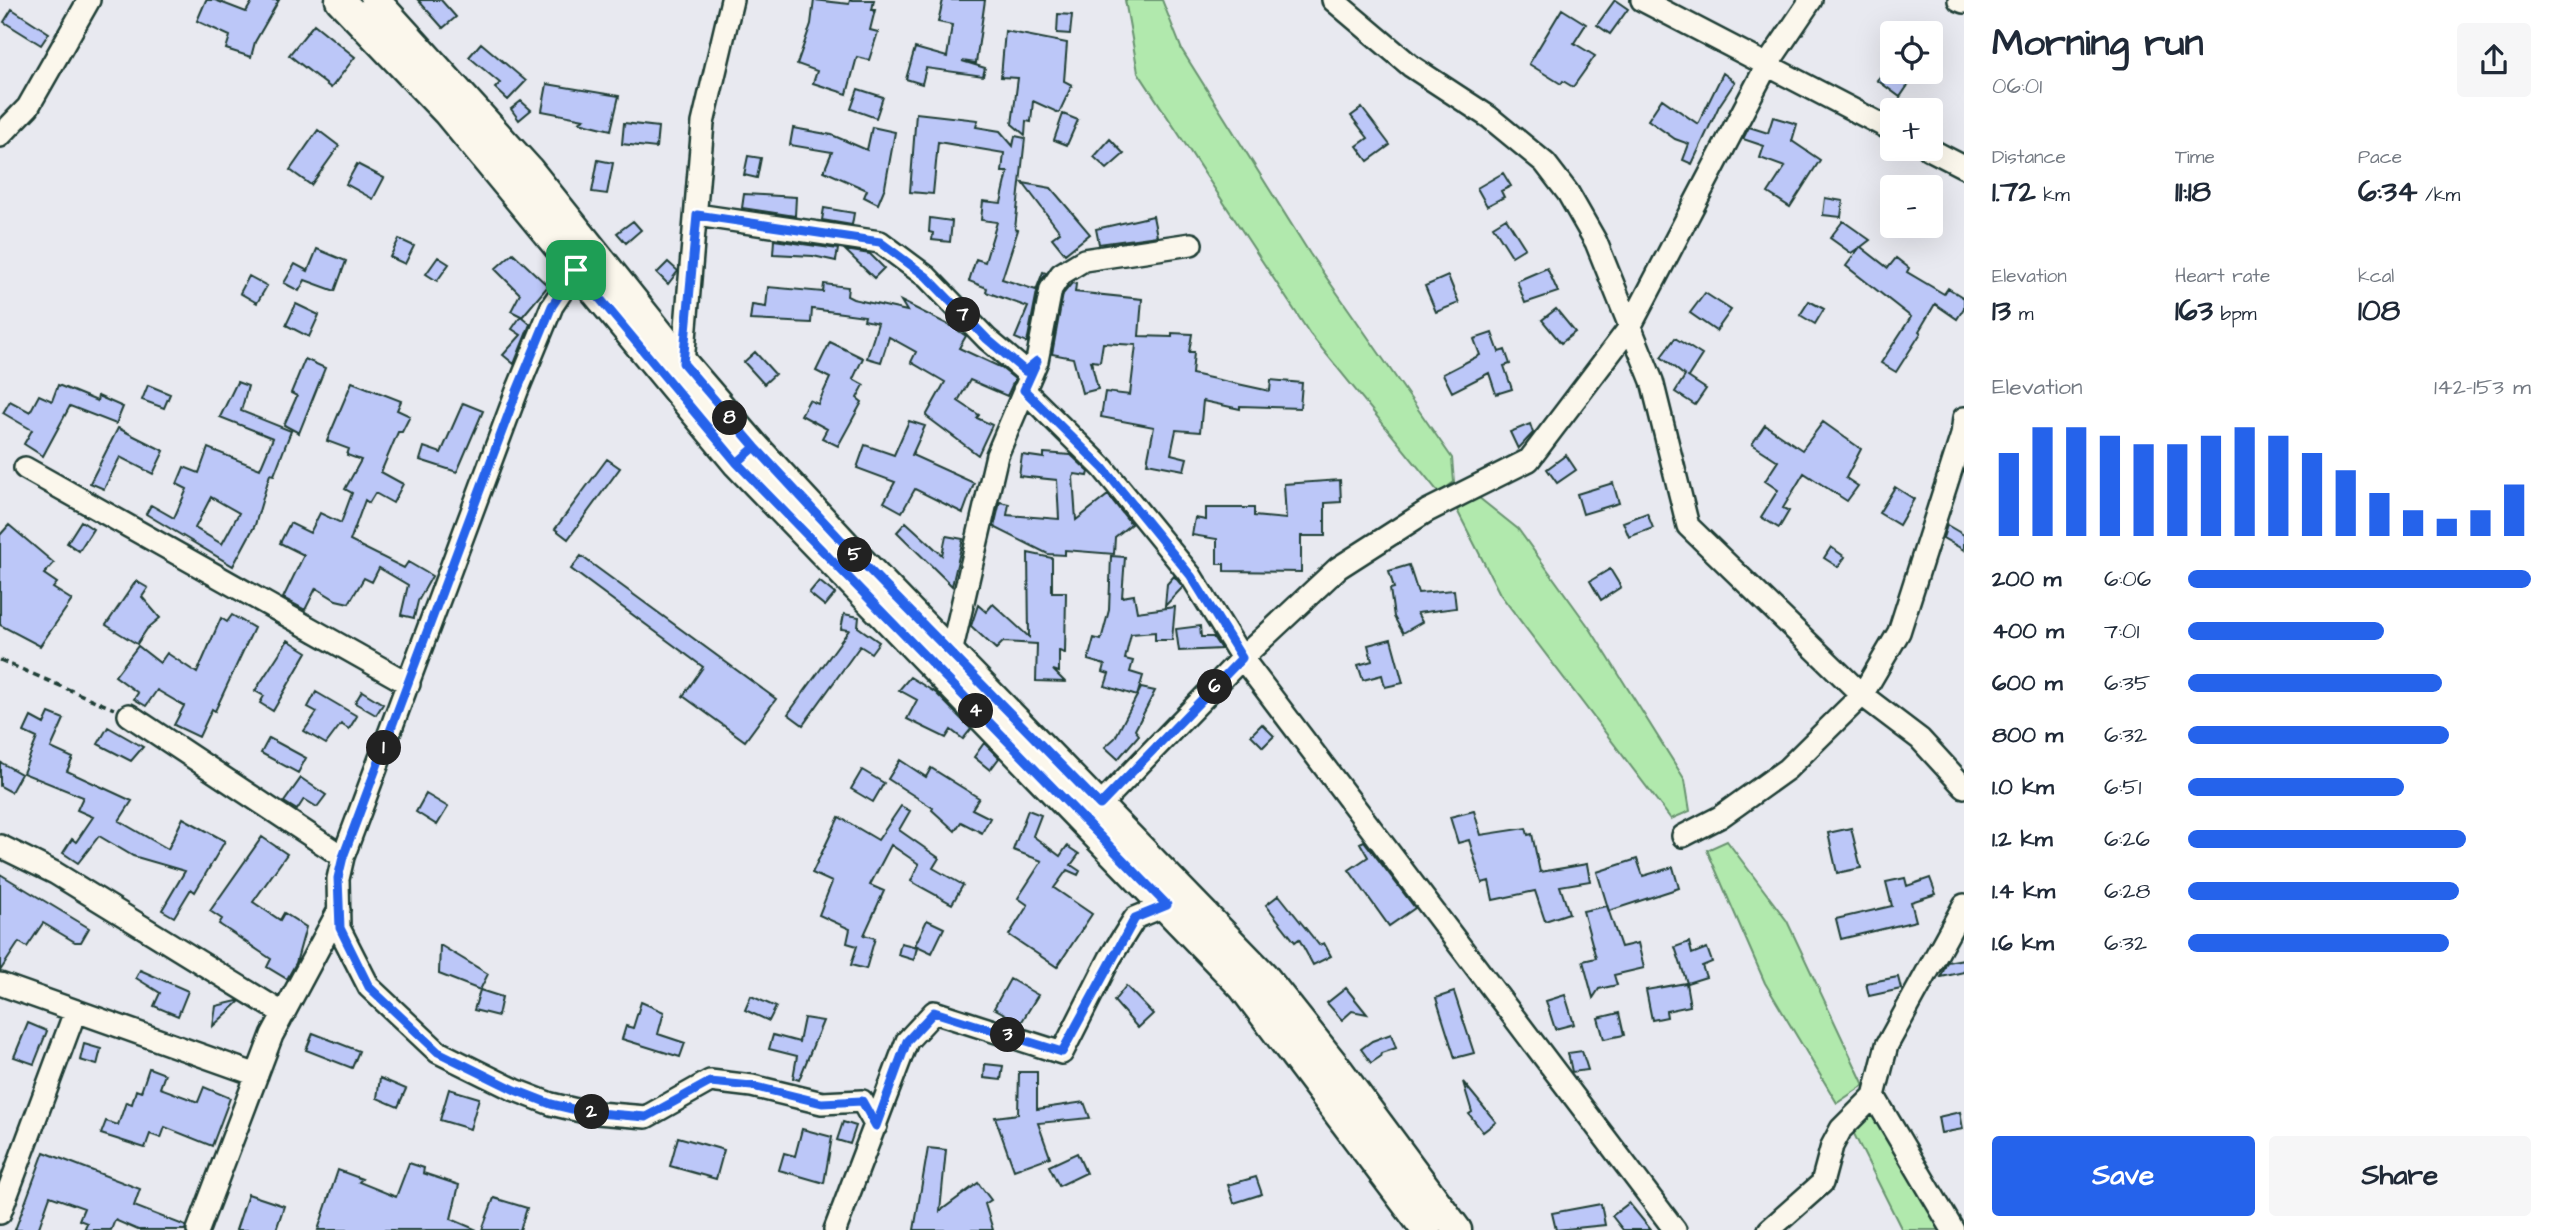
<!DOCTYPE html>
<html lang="en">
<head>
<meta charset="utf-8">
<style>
  :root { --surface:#fff; --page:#f6f6f7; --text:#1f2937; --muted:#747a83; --accent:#2563eb }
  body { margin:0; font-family:"Architects Daughter",sans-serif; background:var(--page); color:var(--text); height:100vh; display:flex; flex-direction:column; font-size:26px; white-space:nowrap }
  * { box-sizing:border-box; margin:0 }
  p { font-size:23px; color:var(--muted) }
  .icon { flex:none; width:38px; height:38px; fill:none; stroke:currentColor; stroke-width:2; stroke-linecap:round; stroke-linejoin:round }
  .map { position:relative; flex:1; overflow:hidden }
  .side { display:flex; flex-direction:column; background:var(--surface); width:595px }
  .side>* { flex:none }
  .buttons { position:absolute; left:1880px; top:21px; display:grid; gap:14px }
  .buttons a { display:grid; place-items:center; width:63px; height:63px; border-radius:7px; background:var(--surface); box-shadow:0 7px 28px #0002; font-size:35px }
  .pin { position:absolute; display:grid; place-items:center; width:60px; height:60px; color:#fff; margin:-30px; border-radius:14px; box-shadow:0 4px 10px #0006 }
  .km { position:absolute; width:35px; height:35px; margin:-18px; border-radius:50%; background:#222; color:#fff; font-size:19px; line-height:35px; text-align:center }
  .round { display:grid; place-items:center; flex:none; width:74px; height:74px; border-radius:7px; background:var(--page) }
  .summary { display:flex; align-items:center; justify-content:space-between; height:119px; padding:0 28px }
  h1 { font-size:38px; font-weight:700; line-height:52px }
  .stats { display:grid; grid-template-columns:repeat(3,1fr); gap:10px; height:119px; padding:7px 28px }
  .stats div { display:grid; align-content:center }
  .stats b { font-size:30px; font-weight:700 }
  .stats small { font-size:19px; font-weight:400 }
  .stats p { font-size:19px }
  .chart { height:196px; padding:14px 28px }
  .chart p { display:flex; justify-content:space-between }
  .chart svg { width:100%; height:126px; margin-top:7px; stroke:var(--accent); stroke-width:6 }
  .button { display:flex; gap:14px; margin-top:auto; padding:14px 28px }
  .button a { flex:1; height:80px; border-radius:7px; background:var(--accent); color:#fff; font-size:28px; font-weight:700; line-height:80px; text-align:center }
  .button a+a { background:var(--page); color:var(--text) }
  ul { padding:0 28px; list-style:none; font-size:23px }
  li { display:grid; grid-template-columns:112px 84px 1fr; align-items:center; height:52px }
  li i { height:18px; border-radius:9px; background:var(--accent) }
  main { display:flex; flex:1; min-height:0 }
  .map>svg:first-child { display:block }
</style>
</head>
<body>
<main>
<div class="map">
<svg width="1964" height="1230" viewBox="0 0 1964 1230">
  <rect width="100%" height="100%" fill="#e8e9f0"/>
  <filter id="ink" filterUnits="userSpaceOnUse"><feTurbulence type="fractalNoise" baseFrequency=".0143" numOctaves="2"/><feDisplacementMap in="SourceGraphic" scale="14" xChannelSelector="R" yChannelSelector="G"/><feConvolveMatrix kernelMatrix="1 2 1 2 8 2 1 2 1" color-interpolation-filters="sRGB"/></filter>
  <g filter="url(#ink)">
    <path fill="#b1e9ad" stroke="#689370" stroke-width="2" d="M1125 0H1162L1182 50 1310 254 1452 458 1454 482 1439 493 1310 334 1138 72Z
      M1478 497 1518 529 1591 630 1685 780 1690 811 1671 819 1500 594 1457 510Z
      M1727 841 1787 921 1864 1085 1837 1103 1765 983 1707 850Z
      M1875 1106 1942 1230H1902L1853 1132Z"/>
    <path fill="#bcc7f8" stroke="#1f3d34" stroke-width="2" fill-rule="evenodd" d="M206 0H215L246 12 253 0H279L255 42 251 57 226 49 230 36 197 21Z
      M418 0H441L456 17 443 28Z
      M814 0 849 4 850 0H874L872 10H875L870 30 878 32 869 60 857 57 847 94 813 83 817 71 797 64 811 24Z
      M943 0H985L976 63 962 61 985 68 983 76 926 68 922 84 906 79 915 48 947 57 952 25 938 22Z
      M1615 0 1628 9 1610 34 1597 25Z
      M12 9 49 33 41 45 4 22Z
      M1562 9 1586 24 1574 43 1595 56 1573 87 1563 81 1561 84 1529 64Z
      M1058 14 1072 15 1070 34 1057 33Z
      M314 24 355 57 331 88 289 55Z
      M1005 31 1067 43 1064 81 1072 85 1059 113 1033 101 1031 122 1026 121 1025 135 1012 124 1018 78 1001 77Z
      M481 43 526 81 508 100 495 88 500 83 469 57Z
      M1884 72H1917L1900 97 1877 80Z
      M1723 73 1735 82 1719 106 1692 164 1683 160 1689 144 1675 139 1648 120 1662 99 1698 124Z
      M547 84 619 96 611 130 579 122 584 119 542 111Z
      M858 89 883 97 876 118 851 109Z
      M521 101 531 110 519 120 511 109Z
      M1362 108 1390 145 1368 161 1357 146 1368 138 1351 116Z
      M916 113 978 120 976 127 1000 131 1013 146 1015 136 1025 138 1015 229 1018 230 1002 279 1036 290 1043 272 1046 273 1038 286 1027 343 1015 338 1028 307 986 292 987 288 969 281 976 259 985 262 997 222 981 220 983 201 1001 203 1008 172H1002L1004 153 938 142 933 194 910 192Z
      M1063 114 1078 120 1067 145 1054 140Z
      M1773 117 1797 124 1792 141 1820 160 1790 207 1768 193 1785 167 1760 158 1764 146 1743 139 1749 127 1768 133Z
      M624 123 658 127 656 148 622 144Z
      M872 127 895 132 885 187 878 204 864 197 867 190 824 171 832 152 790 145 793 128 832 135 867 150Z
      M318 130 339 146 311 185 290 170Z
      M1110 139 1124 154 1107 169 1094 157Z
      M748 156 761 158 757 178 744 175Z
      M598 160 613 163 607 194 592 192Z
      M357 164 384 178 373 199 346 184Z
      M1503 173 1511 186 1501 191 1504 197 1487 206 1477 188Z
      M1023 183 1051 188 1090 234 1065 254 1052 238 1060 232Z
      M744 194 796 197 795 216 742 208Z
      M1825 198 1843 201 1841 217 1823 215Z
      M824 208 854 213 852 225 822 220Z
      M1153 216 1157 236 1099 244 1096 229Z
      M930 218 952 221 950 242 932 240 933 233 929 232Z
      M1506 218 1525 248 1512 256 1493 226Z
      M633 221 641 230 626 243 617 233Z
      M1843 221 1870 240 1861 247 1888 268 1896 258 1909 268 1907 272 1944 294 1948 288 1964 298V308L1957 319 1935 304 1919 331 1921 333 1896 372 1881 363 1911 317 1846 266 1860 247 1851 253 1830 238Z
      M399 239 414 246 405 264 390 257Z
      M774 240 838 249 836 261 813 256 773 254Z
      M317 249 346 261 335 291 305 280 299 291 284 283 295 264 308 271Z
      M845 250 870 254 884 268 874 278Z
      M513 253 548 286 522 317 530 324 514 364 503 355 521 335 512 329 521 316 511 311 520 294 495 269Z
      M438 257 449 264 437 281 426 274Z
      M668 262 678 271 668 284 657 273Z
      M1547 268 1558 292 1525 303 1517 281Z
      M249 276 267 286 257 303 240 293Z
      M1448 276 1459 303 1436 312 1425 286Z
      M1072 283 1076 284 1075 292 1142 299 1139 336 1172 337V333L1192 334 1189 352H1194L1192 374 1270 391 1271 380 1302 383 1300 408 1240 406V409L1203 401 1200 432 1176 430 1171 454 1187 458 1184 470 1147 463 1154 427 1101 417 1105 392 1130 395 1136 345 1103 343 1100 362 1091 361 1098 389 1082 393 1073 358 1052 354 1063 294Z
      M824 284 848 287 847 296 853 299 907 311 901 301 953 327 966 336 959 348 1000 367 1015 379 1007 396 970 380 958 401 979 415 977 418 992 425 978 455 926 416 945 382 911 362 916 352 889 337 881 362 867 358 878 323 864 320 865 316 812 309 811 323 750 320 752 305 766 307 768 287 823 292Z
      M1705 293 1731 310 1716 331 1690 313Z
      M1809 301 1824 309 1815 324 1800 315Z
      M296 304 319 315 309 337 286 325Z
      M1556 309 1575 332 1561 343 1542 320Z
      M1492 333 1499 352 1505 350 1510 364 1504 366 1512 389 1496 394 1489 373 1452 392 1443 374 1480 355 1474 339Z
      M1675 338 1702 355 1688 377 1706 389 1695 405 1675 392 1685 376 1661 357Z
      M830 342 863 358 853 379 864 385 857 398 862 402 838 446 822 438 827 429 801 415 809 400 818 404 830 378 816 371Z
      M755 352 775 374 764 384 744 362Z
      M305 359 325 368 299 433 284 425 297 396 291 393Z
      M237 382 248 386 241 411 291 431 274 475 270 474 255 525 233 566 146 514 151 505 174 518 187 489 177 484 184 467 199 473 208 448 260 469 273 438 220 417ZM211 497 239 513 222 544 195 528Z
      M352 382 401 401 397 410 410 416 402 432H398L381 472 403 484 393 503 375 493 369 503 365 500 350 541 404 568 408 562 432 576 418 601 414 618 401 615 408 585 379 568 372 582 364 578 349 603 336 600 316 588 305 610 283 598 304 555 280 543 290 523 310 533 320 513 341 523 352 493 345 489 361 460 347 455 349 449 327 441Z
      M58 385 97 401 98 396 123 407 116 424 70 406 43 456 24 444 32 430 3 413 10 401 30 412 39 395 52 401Z
      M148 385 170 394 164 408 142 400Z
      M463 403 483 411 457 472 420 460 424 447 441 453Z
      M909 421 925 426 912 455 974 483 963 513 915 489 902 512 884 502 895 482 857 468 865 445 894 455Z
      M1823 422 1861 449 1846 478 1858 486 1847 501 1804 473 1783 508 1789 511 1779 528 1761 517 1778 490 1765 481 1778 461 1752 444 1765 425 1802 450Z
      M1530 424 1533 433 1518 449 1510 432Z
      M118 428 164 451 153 474 120 457 104 489 90 483Z
      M1044 453 1071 455 1089 472 1088 476 1075 474 1073 477 1076 520 1108 495 1131 524 1115 537 1114 554 1065 550V555L1048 554 994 527 1000 502 1009 504 1007 515 1059 519 1057 480 1019 476 1022 455 1044 458Z
      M1566 455 1576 470 1557 483 1547 469Z
      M607 459 620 468 568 539 555 529Z
      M1340 480 1341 502 1325 503V536H1301V572L1224 571V564H1217V539L1192 535 1195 518 1206 520V508H1254V516L1286 519 1284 484Z
      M1613 483 1619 503 1583 514 1577 494Z
      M1895 487 1914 499 1899 525 1879 513Z
      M1647 513 1653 528 1629 537 1623 522Z
      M81 521 93 529 79 551 67 543Z
      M906 522 942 555 946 536 963 539 952 586 897 532Z
      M9 525 54 563 44 574 57 583 53 588 72 600 40 646 0 625V535Z
      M1947 525 1964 535V550L1943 538Z
      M1831 547 1845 557 1838 567 1824 558Z
      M1028 553 1052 558V592H1066L1065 653 1059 651V672L1053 670 1065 682 1036 681 1037 644 1003 642 996 649 971 626 978 605 986 612 993 604 1029 637Z
      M581 556 776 699 745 741 683 696 703 667 571 569Z
      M1111 556 1125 557 1122 597 1134 595 1137 612 1175 607 1172 640H1155V632L1131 634 1125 659 1133 661 1130 672 1143 676 1137 696 1105 686 1109 674 1103 672 1105 665 1088 660 1094 638 1101 640 1109 610Z
      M1409 565 1418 593 1454 590 1456 608 1417 613 1422 622 1403 633 1394 617 1390 589 1394 588 1389 571Z
      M1610 569 1621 587 1601 600 1590 581Z
      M1174 576 1183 587 1165 606 1167 584Z
      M136 581 148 588 142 597 160 618 147 629 137 644 106 625Z
      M819 581 835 594 825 606 809 593Z
      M844 614 859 617 858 627 879 642 871 653 860 646 803 725 788 714 849 630 841 629Z
      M232 615 254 628 215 711 212 709 199 737 174 725 184 706 157 690 146 706 134 699 138 693 115 676 138 646 160 663 167 653 197 673 221 618 227 622Z
      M1200 626 1201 637H1213L1221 649 1179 651 1176 629Z
      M1391 639 1403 683 1385 687 1382 675 1363 680 1358 665 1372 661 1368 645Z
      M288 640 307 652 273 711 260 703 264 696 255 691Z
      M910 677 936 693 971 729 963 739 951 730 946 738 907 719 917 700 899 690Z
      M1141 688 1155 691 1135 730 1139 735 1118 759 1105 747 1115 738Z
      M362 691 383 704 376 715 355 703Z
      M316 692 357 716 349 729 341 724 326 744 304 731 317 712 308 707Z
      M49 713 64 719 51 748 73 758 67 771 132 801 119 821 168 849 183 818 225 841 195 892 191 889 174 917 162 910 185 871 133 856 99 836 78 863 63 853 72 839 76 842 93 817 77 810 83 797 23 773 37 738 24 732 31 717 44 724Z
      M1262 724 1274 736 1263 747 1251 735Z
      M108 727 143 747 131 761 98 744Z
      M269 738 306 758 298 773 261 753Z
      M984 743 999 758 990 770 974 757Z
      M900 760 926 777 931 768 979 798 972 809 990 818 982 833 961 822 955 831 932 810 933 808 888 779Z
      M0 762 21 774 11 792 0 786Z
      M862 770 884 783 873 802 851 789Z
      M301 778 326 795 317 807 304 799 297 810 284 802Z
      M426 794 448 807 437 825 416 812Z
      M901 806 910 811 899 830 939 858 933 868 963 885 952 904 921 887 911 881 919 864 891 845 870 885 884 891 864 935 875 938 866 969 851 965 857 946 847 943 850 929 819 915 832 882 812 873 839 817 878 840Z
      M1028 810 1041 815 1033 836 1060 856 1067 846 1079 854 1071 865 1080 871 1078 875 1067 870 1054 888 1092 914 1057 967 1009 935 1028 905 1018 898 1042 861 1013 850Z
      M1474 811 1481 835 1526 828 1528 835 1532 834 1540 872 1587 864 1590 881 1560 886 1569 913 1545 921 1535 891 1493 900 1489 881 1482 883 1469 840 1458 843 1450 817Z
      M1851 828 1861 868 1837 873 1828 833Z
      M262 837 287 854 253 902 280 920 284 913 306 927 296 963 287 979 267 967 271 959 219 924 222 919 210 911Z
      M1364 841 1415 908 1389 926 1349 870 1368 857 1360 843Z
      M1637 859 1643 876 1673 867 1679 888 1609 911 1597 872Z
      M0 874 89 928 81 942H75L43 923 27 947 19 942 0 971Z
      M1905 878 1907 886 1930 878 1936 894 1911 902 1916 921 1841 939 1836 919 1892 906 1886 882Z
      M1279 895 1319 945 1324 943 1331 956 1313 965 1299 939 1295 942 1266 905Z
      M1607 906 1621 947 1638 943 1644 968 1614 975 1617 985 1599 989 1593 998 1583 961 1596 958 1583 911Z
      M927 920 944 928 932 953 915 945Z
      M1689 942 1692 954 1707 948 1712 962 1702 966 1706 977 1687 983 1675 947Z
      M901 943 917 947 914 960 898 955Z
      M440 945 488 974 480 990 439 974Z
      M1964 959V972L1941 977 1947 962Z
      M140 970 188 991 178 1016 154 1006 160 993 136 978Z
      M1898 977 1901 989 1869 996 1866 983Z
      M1010 979 1038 995 1021 1023 994 1008Z
      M1686 983 1690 1006 1666 1011 1667 1017 1652 1020 1646 990Z
      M1126 986 1153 1014 1138 1028 1114 1001Z
      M1346 988 1367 1014 1352 1011 1342 1020 1327 1003Z
      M480 990 502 997 498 1016 474 1010Z
      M1454 992 1474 1053 1455 1058 1436 998Z
      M1565 995 1574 1024 1555 1029 1546 1001Z
      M751 996 776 1007 769 1021 745 1010Z
      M237 1001 239 1002 213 1026 216 1006Z
      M641 1002 664 1012 658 1034 685 1043 680 1057 622 1039 626 1026 633 1028Z
      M1619 1013 1624 1035 1604 1039 1598 1018Z
      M804 1018 823 1021 799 1080 793 1078 797 1056 769 1049 773 1035 799 1042Z
      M28 1023 47 1031 34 1064 14 1057Z
      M313 1033 359 1051 352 1068 306 1050Z
      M1391 1034 1396 1048 1381 1053 1380 1057 1371 1063 1361 1049 1372 1041Z
      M84 1044 101 1049 97 1065 80 1060Z
      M1582 1051 1588 1070 1572 1072 1568 1053Z
      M985 1064 1003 1066 1001 1080 984 1078Z
      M149 1068 165 1074 160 1088 198 1102 204 1087 230 1098 212 1146 165 1127 161 1138 150 1134 145 1148 101 1134 106 1121 118 1125 126 1102 132 1104 136 1090 141 1092Z
      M1019 1072H1037V1109L1084 1102 1090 1118 1038 1123 1050 1157 1014 1170 995 1117 1018 1114Z
      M380 1078 406 1089 398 1107 377 1098Z
      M1463 1082 1496 1122 1483 1132 1469 1114 1472 1112Z
      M449 1089 479 1098 470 1129 440 1120Z
      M1960 1112 1963 1129 1941 1133 1938 1117Z
      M843 1122 856 1126 850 1144 837 1140Z
      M802 1129 832 1137 824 1183 779 1170 784 1153 795 1156Z
      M678 1137 724 1150 716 1179 670 1166Z
      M928 1148 946 1150 940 1211 978 1183 991 1200 985 1204 993 1230H914Z
      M44 1152 140 1189 134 1206 186 1226 185 1230H138L115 1220 111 1230H84L87 1223 79 1220 84 1208 50 1196 38 1230H15Z
      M1077 1153 1086 1173 1059 1186 1049 1166Z
      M409 1163 424 1168 423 1173 459 1185 451 1219 477 1230H318L338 1170 362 1179 359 1182 396 1197Z
      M1256 1177 1262 1194 1234 1203 1228 1185Z
      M248 1194 284 1206 276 1230H236Z
      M494 1198 527 1208 520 1230H482Z
      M1629 1203 1651 1230H1623L1612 1216Z
      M1601 1204 1605 1225 1556 1230 1552 1213Z"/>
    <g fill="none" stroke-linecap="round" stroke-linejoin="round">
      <defs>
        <path id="street" d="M1333 0 1411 66 1489 117 1545 163 1568 193 1596 242 1652 381 1688 526 1862 695 1920 739 1964 787
          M1642 0 1892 130
          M1959 0 1964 2
          M0 136 28 107 89 0
          M1929 149 1964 167
          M697 215 880 242 927 277 987 339 1025 371 1037 361
          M576 270 552 306 517 391 343 857 338 879 339 928 369 987 438 1052 515 1090 551 1104 585 1112 646 1117 710 1081 752 1086 822 1103 862 1101 876 1126
          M683 363 703 123 732 0
          M1024 390 1103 468 1191 576 1242 658 1100 805
          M25 468 409 684
          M951 653 997 455 1037 361 1051 289 1061 274 1084 260 1191 244
          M129 715 343 857
          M1683 836 1720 817 1787 769 1862 695 1899 632 1962 435 1964 418
          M0 846 55 873 284 1014
          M0 984 257 1075
          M1874 1096 1953 1230
          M0 1213 75 1012
          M198 1230 272 1035 339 910
          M835 1230 907 1041 934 1012 1062 1053 1110 958 1135 918 1167 905
          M1675 1230 1242 658 1338 568 1427 511 1529 460 1630 327 1767 65 1811 0
          M1769 1230 1822 1183 1832 1146 1841 1129 1874 1096 1887 1045 1964 905"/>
        <path id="secondary" d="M340 0 447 112 737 463 1243 987 1426 1230
          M375 0 529 170 683 363 755 447 853 553 1263 975 1340 1072 1457 1230"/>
      </defs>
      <use href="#street" stroke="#1f3d34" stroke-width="26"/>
      <use href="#secondary" stroke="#1f3d34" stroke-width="33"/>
      <path stroke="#1f3d34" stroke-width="3.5" stroke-dasharray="7 5" stroke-linecap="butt" d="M0 660 114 709"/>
      <use href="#street" stroke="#fbf7ec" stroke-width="21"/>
      <use href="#secondary" stroke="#fbf7ec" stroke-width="28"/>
    </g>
  </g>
  <g fill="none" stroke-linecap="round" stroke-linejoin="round" filter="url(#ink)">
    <defs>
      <path id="route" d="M576 270 552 306 517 391 343 857 338 878 340 928 369 987 438 1052 515 1090 551 1104 585 1112 646 1117 710 1082 752 1086 822 1103 862 1101 876 1126 907 1041 934 1012 1062 1052 1135 918 1167 905 737 463 755 447 853 553 1100 805 1242 658 1191 576 1103 468 1024 390 1037 361 1025 371 987 339 927 277 880 242 697 215 683 363 755 447 737 463 576 270"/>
    </defs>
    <use href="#route" stroke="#fff" stroke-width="14"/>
    <use href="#route" stroke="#2563eb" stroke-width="9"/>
  </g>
</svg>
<div class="buttons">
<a><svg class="icon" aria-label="locate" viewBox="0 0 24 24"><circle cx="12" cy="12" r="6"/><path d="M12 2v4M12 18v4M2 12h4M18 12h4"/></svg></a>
<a>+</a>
<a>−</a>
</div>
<div class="pin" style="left:576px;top:270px;background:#1e9e55"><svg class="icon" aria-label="arrive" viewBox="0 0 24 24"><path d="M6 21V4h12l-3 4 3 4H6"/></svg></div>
<b class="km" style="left:384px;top:748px">1</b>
<b class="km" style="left:592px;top:1112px">2</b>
<b class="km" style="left:1008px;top:1035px">3</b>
<b class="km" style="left:976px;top:711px">4</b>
<b class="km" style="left:855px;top:555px">5</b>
<b class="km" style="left:1215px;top:687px">6</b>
<b class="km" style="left:963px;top:315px">7</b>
<b class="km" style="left:730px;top:418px">8</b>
</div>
<section class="side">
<div class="summary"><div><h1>Morning run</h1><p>06:01</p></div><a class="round"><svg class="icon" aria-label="share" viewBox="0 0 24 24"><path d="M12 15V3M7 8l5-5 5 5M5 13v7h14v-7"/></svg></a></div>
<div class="stats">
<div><p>Distance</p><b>1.72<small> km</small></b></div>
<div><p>Time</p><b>11:18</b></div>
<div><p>Pace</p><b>6:34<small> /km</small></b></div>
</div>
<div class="stats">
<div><p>Elevation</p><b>13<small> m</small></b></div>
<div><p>Heart rate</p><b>163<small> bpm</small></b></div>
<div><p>kcal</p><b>108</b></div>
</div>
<div class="chart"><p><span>Elevation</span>142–153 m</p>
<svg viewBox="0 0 160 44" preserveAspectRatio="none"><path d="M5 44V15M15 44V6M25 44V6M35 44V9M45 44V12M55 44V12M65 44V9M75 44V6M85 44V9M95 44V15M105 44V21M115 44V29M125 44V35M135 44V38M145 44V35M155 44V26"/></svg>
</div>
<ul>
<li><b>200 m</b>6:06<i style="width:100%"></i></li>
<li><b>400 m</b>7:01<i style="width:57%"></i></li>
<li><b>600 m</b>6:35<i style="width:74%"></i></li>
<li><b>800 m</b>6:32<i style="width:76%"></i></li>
<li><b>1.0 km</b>6:51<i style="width:63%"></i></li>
<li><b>1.2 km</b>6:26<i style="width:81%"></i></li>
<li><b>1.4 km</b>6:28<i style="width:79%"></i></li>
<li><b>1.6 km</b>6:32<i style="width:76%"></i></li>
</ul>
<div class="button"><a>Save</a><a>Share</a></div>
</section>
</main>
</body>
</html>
